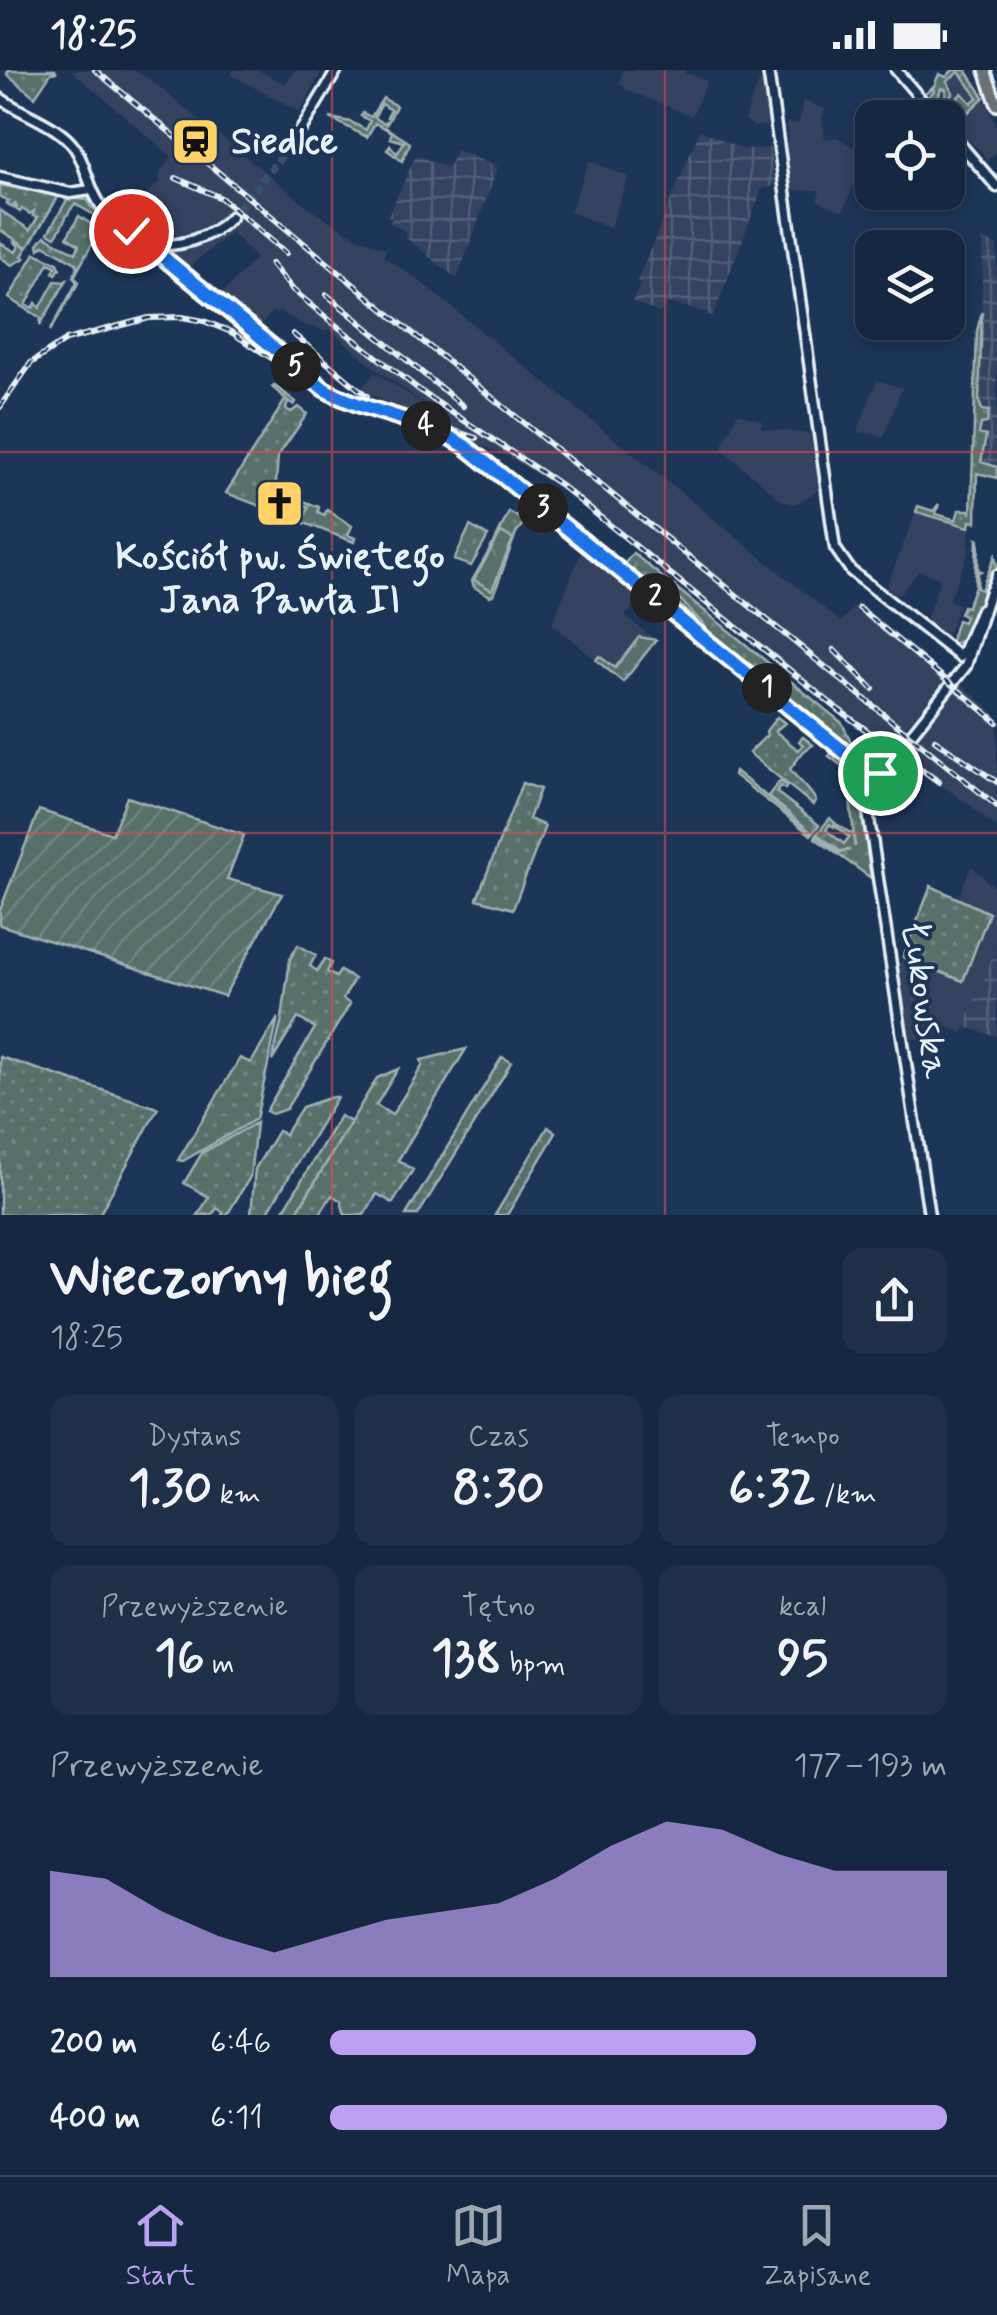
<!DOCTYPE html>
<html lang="pl">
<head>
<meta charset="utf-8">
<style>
  :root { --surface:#162841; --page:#1f3048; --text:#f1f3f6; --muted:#9ea6b1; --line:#35445a; --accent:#bca0f2 }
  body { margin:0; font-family:Mynerve,sans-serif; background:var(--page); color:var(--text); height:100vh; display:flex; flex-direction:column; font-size:38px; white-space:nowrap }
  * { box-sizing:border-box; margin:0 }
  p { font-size:32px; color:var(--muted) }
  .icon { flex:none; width:55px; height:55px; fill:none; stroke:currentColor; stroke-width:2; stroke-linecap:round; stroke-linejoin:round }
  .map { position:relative; height:1145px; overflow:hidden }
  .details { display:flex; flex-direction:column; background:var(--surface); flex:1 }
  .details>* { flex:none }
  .controls { position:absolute; left:855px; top:30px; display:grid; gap:20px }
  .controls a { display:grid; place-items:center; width:110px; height:110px; border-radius:20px; background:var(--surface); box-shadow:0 5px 15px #0003,0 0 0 2px var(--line); font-size:50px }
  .pin { position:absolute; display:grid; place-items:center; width:85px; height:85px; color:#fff; margin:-42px; border:5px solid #fff; border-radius:50%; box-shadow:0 2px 10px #0007 }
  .km { position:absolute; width:50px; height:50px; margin:-25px; border-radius:50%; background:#222; color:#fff; font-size:28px; line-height:50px; text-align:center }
  .round { display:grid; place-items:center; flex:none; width:105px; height:105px; border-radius:20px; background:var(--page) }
  .head { display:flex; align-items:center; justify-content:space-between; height:170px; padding:0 50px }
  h1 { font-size:55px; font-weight:700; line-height:75px }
  .figures { display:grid; grid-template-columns:repeat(3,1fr); gap:15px; height:170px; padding:10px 50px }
  .figures div { display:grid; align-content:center; border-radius:20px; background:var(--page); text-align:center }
  .figures b { font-size:50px; font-weight:700 }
  .figures small { font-size:28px; font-weight:400 }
  .figures p { font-size:28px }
  .chart { height:280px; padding:20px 50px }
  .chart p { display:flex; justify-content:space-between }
  .chart svg { width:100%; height:180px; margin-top:10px; fill:var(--accent); opacity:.7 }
  ul { padding:0 50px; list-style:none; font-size:32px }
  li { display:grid; grid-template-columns:160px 120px 1fr; align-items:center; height:75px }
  li i { height:25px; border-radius:12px; background:var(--accent) }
  .status { display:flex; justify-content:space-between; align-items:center; height:70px; padding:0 50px; background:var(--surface); direction:ltr }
  .status svg { height:28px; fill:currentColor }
  .dock { display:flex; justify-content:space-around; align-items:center; height:140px; border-top:2px solid var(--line); background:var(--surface); font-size:28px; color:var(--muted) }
  .dock a { display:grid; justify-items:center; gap:5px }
  .dock .current { color:var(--accent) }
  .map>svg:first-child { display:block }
</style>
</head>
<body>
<div class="status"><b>18:25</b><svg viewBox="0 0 49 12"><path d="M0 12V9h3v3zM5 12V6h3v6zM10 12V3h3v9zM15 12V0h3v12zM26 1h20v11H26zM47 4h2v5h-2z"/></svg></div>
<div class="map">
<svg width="997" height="1145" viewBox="0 0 997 1145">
  <defs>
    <pattern id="industrial-grid" width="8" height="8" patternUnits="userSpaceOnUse" patternTransform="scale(2.5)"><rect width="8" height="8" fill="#344360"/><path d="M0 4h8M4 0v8" fill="none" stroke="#515f78"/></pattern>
    <pattern id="grass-dots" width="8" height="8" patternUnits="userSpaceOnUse" patternTransform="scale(2.5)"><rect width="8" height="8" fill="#586f6b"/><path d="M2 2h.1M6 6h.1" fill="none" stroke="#708481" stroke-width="1.8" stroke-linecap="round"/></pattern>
    <pattern id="forest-crowns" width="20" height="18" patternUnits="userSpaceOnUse" patternTransform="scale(2.5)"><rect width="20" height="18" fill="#586f6b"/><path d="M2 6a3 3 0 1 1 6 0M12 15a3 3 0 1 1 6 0" fill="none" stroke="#708481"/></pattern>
    <pattern id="garden-furrows" width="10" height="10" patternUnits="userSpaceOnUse" patternTransform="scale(2.5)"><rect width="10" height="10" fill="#586f6b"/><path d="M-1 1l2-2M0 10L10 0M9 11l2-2" fill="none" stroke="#708481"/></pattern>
  </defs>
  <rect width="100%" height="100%" fill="#1d3557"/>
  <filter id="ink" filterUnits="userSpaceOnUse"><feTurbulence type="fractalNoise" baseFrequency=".01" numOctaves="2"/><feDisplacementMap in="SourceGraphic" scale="20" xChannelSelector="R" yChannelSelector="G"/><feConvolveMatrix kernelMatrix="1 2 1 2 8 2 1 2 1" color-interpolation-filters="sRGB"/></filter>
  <g filter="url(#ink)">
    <path fill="#344360" d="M71 0H133L149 9 316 143 355 166 387 179 383 186 417 209 841 552 857 533 947 606 888 679 574 428 511 388 445 360V352L434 346 430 350 403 341 361 319 375 302 436 342 377 300 329 259 325 261 302 254 279 241 276 244 272 242 259 258 221 225 256 188 231 162 188 198 174 184 186 174 217 164 233 149 226 144 212 157 179 166 156 163 134 153 124 144 160 112V102L172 87Z
      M233 0H258L285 14 295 0 321 3 300 42 231 5Z
      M623 0H685V3L707 11 692 46 624 19 625 16 619 13Z
      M957 0H966L984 27 997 58V82L986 91 983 83 957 61 961 57 960 49 952 55 933 33 941 15Z
      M762 7 769 55 754 57 745 50 751 29Z
      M803 30 825 39 822 48 825 69 837 67 866 84 843 141 817 131 820 120H791L785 74 788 72 786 53H799Z
      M589 91 629 107 610 158 570 142Z
      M877 310 902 318 883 369 875 364 857 362Z
      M738 343 763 351 761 358 811 364 819 418 816 422 795 434 782 431 721 378Z
      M916 442 969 457V482L949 530 959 535 945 570 925 553 940 509 919 501 899 525 886 518Z
      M583 478 644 525 625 546 656 570 623 612 552 554Z
      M958 611 997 645V758L966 732 897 686Z
      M971 796 997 820V874L963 963 946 956 942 965 908 970 898 900 903 887 963 911 989 844 958 828Z"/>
    <path fill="url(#industrial-grid)" d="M700 60 742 79 770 78 775 112 774 116 762 119 713 247 701 241 669 233 659 243 632 232 641 213 637 211Z
      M456 80 498 97 457 209 405 167 406 163 390 152 392 148 388 146 416 85 448 98Z
      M983 170 997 175V408L977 402Z
      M997 874V966H995L965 957Z"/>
    <path fill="url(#grass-dots)" stroke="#a0b0b2" stroke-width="2.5" d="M8 0H55L56 2 51 3 35 27 7 4Z
      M953 0H966L984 27 961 49 958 60 948 49 953 53 957 46 945 37 948 35 960 48 967 40 956 29 962 23 971 33 978 27 959 2 947 11 953 23 945 30 946 19 941 18 937 30 941 33 937 36 928 27 934 21 933 18 925 23 934 16 939 4 946 7Z
      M383 28 396 36 390 48 387 47 391 40 382 34 374 47 383 53 389 50 385 57 410 73 402 91 387 80 390 75 397 84 404 72 390 68 392 62 375 53 367 67 330 48 351 52 366 60 370 51 361 46 363 43 371 47Z
      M0 115 28 121 32 118 55 123 58 127 28 177 21 174 27 178 22 186 25 188 12 195 0 187V173L16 182 19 176 15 172 21 173 0 160V140L30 160 38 147 33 146 34 141 30 144 22 139 20 142 14 138 17 137 15 134 12 137 6 133 9 131 0 127Z
      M68 128 88 130 90 136 100 143 97 154 102 156 74 207 79 212 50 261 77 212 73 207 78 197 76 193 44 175 39 179 38 174 45 166 76 183 79 175 67 167 79 146 94 156 98 147 75 134C65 145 63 157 55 167L48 163Z
      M35 183 58 193 60 198 56 204 53 202 56 197 49 193 26 235 33 238 36 233 40 238 55 211 65 212 68 208 40 255 41 248 9 228Z
      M982 242 979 331 982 340 989 341 987 353 981 354 979 364 986 366 981 392 997 397V408L977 403 976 452 970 451 969 457 916 442 918 436 933 441 939 434 936 444 956 450 959 440H969L971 444 977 261Z
      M274 315 296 332 294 335 288 331 286 339 291 342 299 337 307 344 278 386 276 412 265 434 304 448 309 437 289 429 291 426 319 437 318 442 324 445 327 440 352 456 348 465 355 468 354 472 226 423 286 329 272 317Z
      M509 442 525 451 516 463 494 524 490 526 474 517 472 511 493 474 474 510 501 463 494 473Z
      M470 456 488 466 471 496 454 490Z
      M977 469 979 470 978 500 981 501 978 502 977 518 981 520 995 486 997 496 964 571 950 574 957 550 963 552 965 547 960 544 963 536 967 537 975 516Z
      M633 483 667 511V523L695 549 700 559 622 497Z
      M674 516 842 653 858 686 709 567 703 554 670 519Z
      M639 567 656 570 623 612 596 590 599 586 615 598Z
      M777 647 785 653 775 661 798 680 803 675 799 671 803 667 813 675 804 681 790 699C796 709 809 717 816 731L813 735 749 683 767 665 766 661Z
      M833 681 862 709 860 729 871 808 815 768 816 765 839 783 850 780 840 781 817 764 830 748 836 754 834 757 830 754 826 760 844 774 849 767 836 757 838 755 853 765 855 777 847 700 829 686Z
      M735 701 812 763 768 726 780 711 787 716 785 719 780 716 776 722 819 755 811 765 734 705Z
      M522 713 540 719 529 749 545 756 513 839 477 829Z
      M931 816 989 843 963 911 903 887Z
      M298 875 316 885 310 896 317 901 325 889 331 893 327 902 336 907 340 901 354 909 343 929 350 934 291 1031 286 1039 272 1044 266 1041 315 958 298 948 272 991 282 949 290 889Z
      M278 948 256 1049 183 1091 178 1090 240 988 251 993Z
      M466 979 398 1090 413 1100 393 1133 377 1124 364 1145H345L341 1131 332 1125 319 1145H295L377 1008 398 999 376 1035 392 1045 423 995 421 990Z
      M0 987 158 1038 99 1145H0Z
      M502 987 511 992 505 1003 418 1145H406Z
      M332 1027H337L266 1145H251L255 1099 278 1061 285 1064 302 1037Z
      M256 1053 250 1107 227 1145H222L223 1142 217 1138 212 1145H198L209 1127 184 1113 202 1083Z"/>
    <path fill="url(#forest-crowns)" stroke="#a0b0b2" stroke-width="2.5" d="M501 462 513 469 492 520 474 510Z
      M340 1046 351 1052 295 1145H281Z
      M548 1057 556 1063 507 1145H495Z"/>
    <path fill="url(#garden-furrows)" stroke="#a0b0b2" stroke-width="2.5" d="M127 727 244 765 227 809 282 824 224 926 0 855V840L39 740 112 764Z"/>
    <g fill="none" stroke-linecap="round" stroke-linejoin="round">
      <path stroke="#3b516f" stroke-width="8" stroke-dasharray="8 4" stroke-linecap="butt" d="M231 147 293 73"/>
      <defs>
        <path id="secondary" d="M768 0 835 478 851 501 960 587
          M896 0 937 48
          M0 28C23 45 58 54 75 78 87 96 88 119 102 137L310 308C357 342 417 344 465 376L822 662 873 711 880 706 875 699
          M948 60 997 117
          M293 73 337 0
          M0 107 70 123 91 120
          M150 171C173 182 214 166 231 147
          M990 523 997 505
          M961 586 981 540
          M880 703 966 596 990 521
          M869 709 868 742 929 1145"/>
        <path id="primary" d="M985 0 997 35"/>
      </defs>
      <use href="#secondary" stroke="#e8f1f8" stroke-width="15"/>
      <use href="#primary" stroke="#e8f1f8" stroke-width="16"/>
      <use href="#secondary" stroke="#1d3557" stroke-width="8"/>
      <use href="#primary" stroke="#6a7074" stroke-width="9"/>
      <defs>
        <path id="rail" d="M95 0 394 248 997 736
          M176 108 221 128 286 183
          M271 194 293 220 328 249 426 325 559 414 839 640 884 673
          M327 225 463 336
          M293 264 367 326
          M0 337 31 293 66 270 149 248 182 247 204 251 231 262 312 314 476 368
          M859 538 997 652
          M834 580 873 619
          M874 665 939 712
          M935 670 997 712"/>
      </defs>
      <use href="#rail" stroke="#e8f1f8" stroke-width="6"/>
      <use href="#rail" stroke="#1d3557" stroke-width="2.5" stroke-dasharray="8" stroke-linecap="butt"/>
    </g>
  </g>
  <g fill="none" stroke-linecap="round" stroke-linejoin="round" filter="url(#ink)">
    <defs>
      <path id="route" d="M131 161 324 319C369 344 422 348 465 376L852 688 880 703"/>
    </defs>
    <use href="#route" stroke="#fff" stroke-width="20"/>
    <use href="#route" stroke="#1a73e8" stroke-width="12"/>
  </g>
  <path fill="none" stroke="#da5052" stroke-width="2.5" stroke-opacity="0.55" d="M332 0V1145M665 0V1145M0 382H997M0 763H997"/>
  <defs>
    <symbol id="station-square" viewBox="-11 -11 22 22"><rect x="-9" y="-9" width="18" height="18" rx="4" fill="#ffd166" stroke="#1d3557"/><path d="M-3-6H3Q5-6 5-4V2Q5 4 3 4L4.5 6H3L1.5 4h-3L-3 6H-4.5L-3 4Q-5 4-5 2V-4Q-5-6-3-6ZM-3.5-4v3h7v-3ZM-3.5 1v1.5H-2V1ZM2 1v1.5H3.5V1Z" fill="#111"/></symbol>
    <symbol id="church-square" viewBox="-11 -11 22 22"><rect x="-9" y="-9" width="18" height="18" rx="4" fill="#ffd166" stroke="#1d3557"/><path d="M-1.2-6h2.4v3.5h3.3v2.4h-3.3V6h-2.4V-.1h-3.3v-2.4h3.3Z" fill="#111"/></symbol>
  </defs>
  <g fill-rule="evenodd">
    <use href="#station-square" x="168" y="44" width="55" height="55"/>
    <use href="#church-square" x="252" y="406" width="55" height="55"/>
  </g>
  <g text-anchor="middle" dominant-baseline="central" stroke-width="8" stroke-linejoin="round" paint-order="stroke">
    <g font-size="38" font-weight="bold" fill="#e8f1f8" stroke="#1d3557" text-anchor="start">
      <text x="231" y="72">Siedlce</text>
      <text x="280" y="487" text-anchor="middle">Kościół pw. Świętego<tspan x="280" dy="44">Jana Pawła II</tspan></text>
    </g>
    <g font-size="38" fill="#e8f1f8" stroke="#1d3557">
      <text transform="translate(924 930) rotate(82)">Łukowska</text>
    </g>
  </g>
</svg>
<div class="controls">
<a><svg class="icon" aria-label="locate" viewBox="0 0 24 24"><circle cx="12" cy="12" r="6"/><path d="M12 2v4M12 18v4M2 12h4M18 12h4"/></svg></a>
<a><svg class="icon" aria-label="layers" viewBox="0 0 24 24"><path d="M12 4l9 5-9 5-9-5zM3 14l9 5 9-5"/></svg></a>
</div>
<div class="pin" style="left:880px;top:703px;background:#1e9e55"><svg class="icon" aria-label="arrive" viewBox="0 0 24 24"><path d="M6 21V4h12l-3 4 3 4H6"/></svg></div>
<div class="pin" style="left:131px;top:161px;background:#d93025"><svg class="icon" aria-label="check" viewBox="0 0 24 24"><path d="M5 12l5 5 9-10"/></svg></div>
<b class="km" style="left:767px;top:618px">1</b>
<b class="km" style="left:655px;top:528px">2</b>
<b class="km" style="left:543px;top:438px">3</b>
<b class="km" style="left:426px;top:356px">4</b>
<b class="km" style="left:296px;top:297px">5</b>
</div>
<section class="details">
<div class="head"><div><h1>Wieczorny bieg</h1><p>18:25</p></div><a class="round"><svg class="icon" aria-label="share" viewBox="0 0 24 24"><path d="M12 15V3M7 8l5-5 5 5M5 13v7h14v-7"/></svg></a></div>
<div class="figures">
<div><p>Dystans</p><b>1.30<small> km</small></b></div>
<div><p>Czas</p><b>8:30</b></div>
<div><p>Tempo</p><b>6:32<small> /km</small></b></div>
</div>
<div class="figures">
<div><p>Przewyższenie</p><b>16<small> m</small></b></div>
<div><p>Tętno</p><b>138<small> bpm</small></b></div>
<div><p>kcal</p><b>95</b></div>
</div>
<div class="chart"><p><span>Przewyższenie</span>177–193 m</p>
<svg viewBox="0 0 160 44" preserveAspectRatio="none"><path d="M0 44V18L10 20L20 28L30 34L40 38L50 34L60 30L70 28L80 26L90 20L100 12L110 6L120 8L130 14L140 18L150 18L160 18V44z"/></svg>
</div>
<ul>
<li><b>200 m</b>6:46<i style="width:69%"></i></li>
<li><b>400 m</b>6:11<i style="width:100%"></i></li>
</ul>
</section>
<nav class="dock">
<a class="current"><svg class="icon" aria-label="home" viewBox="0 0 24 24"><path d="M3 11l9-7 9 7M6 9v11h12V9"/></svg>Start</a>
<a><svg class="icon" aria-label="map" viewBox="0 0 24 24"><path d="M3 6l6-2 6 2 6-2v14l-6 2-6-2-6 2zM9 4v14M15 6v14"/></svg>Mapa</a>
<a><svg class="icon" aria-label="saved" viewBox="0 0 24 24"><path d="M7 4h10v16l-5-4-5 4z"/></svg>Zapisane</a>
</nav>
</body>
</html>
